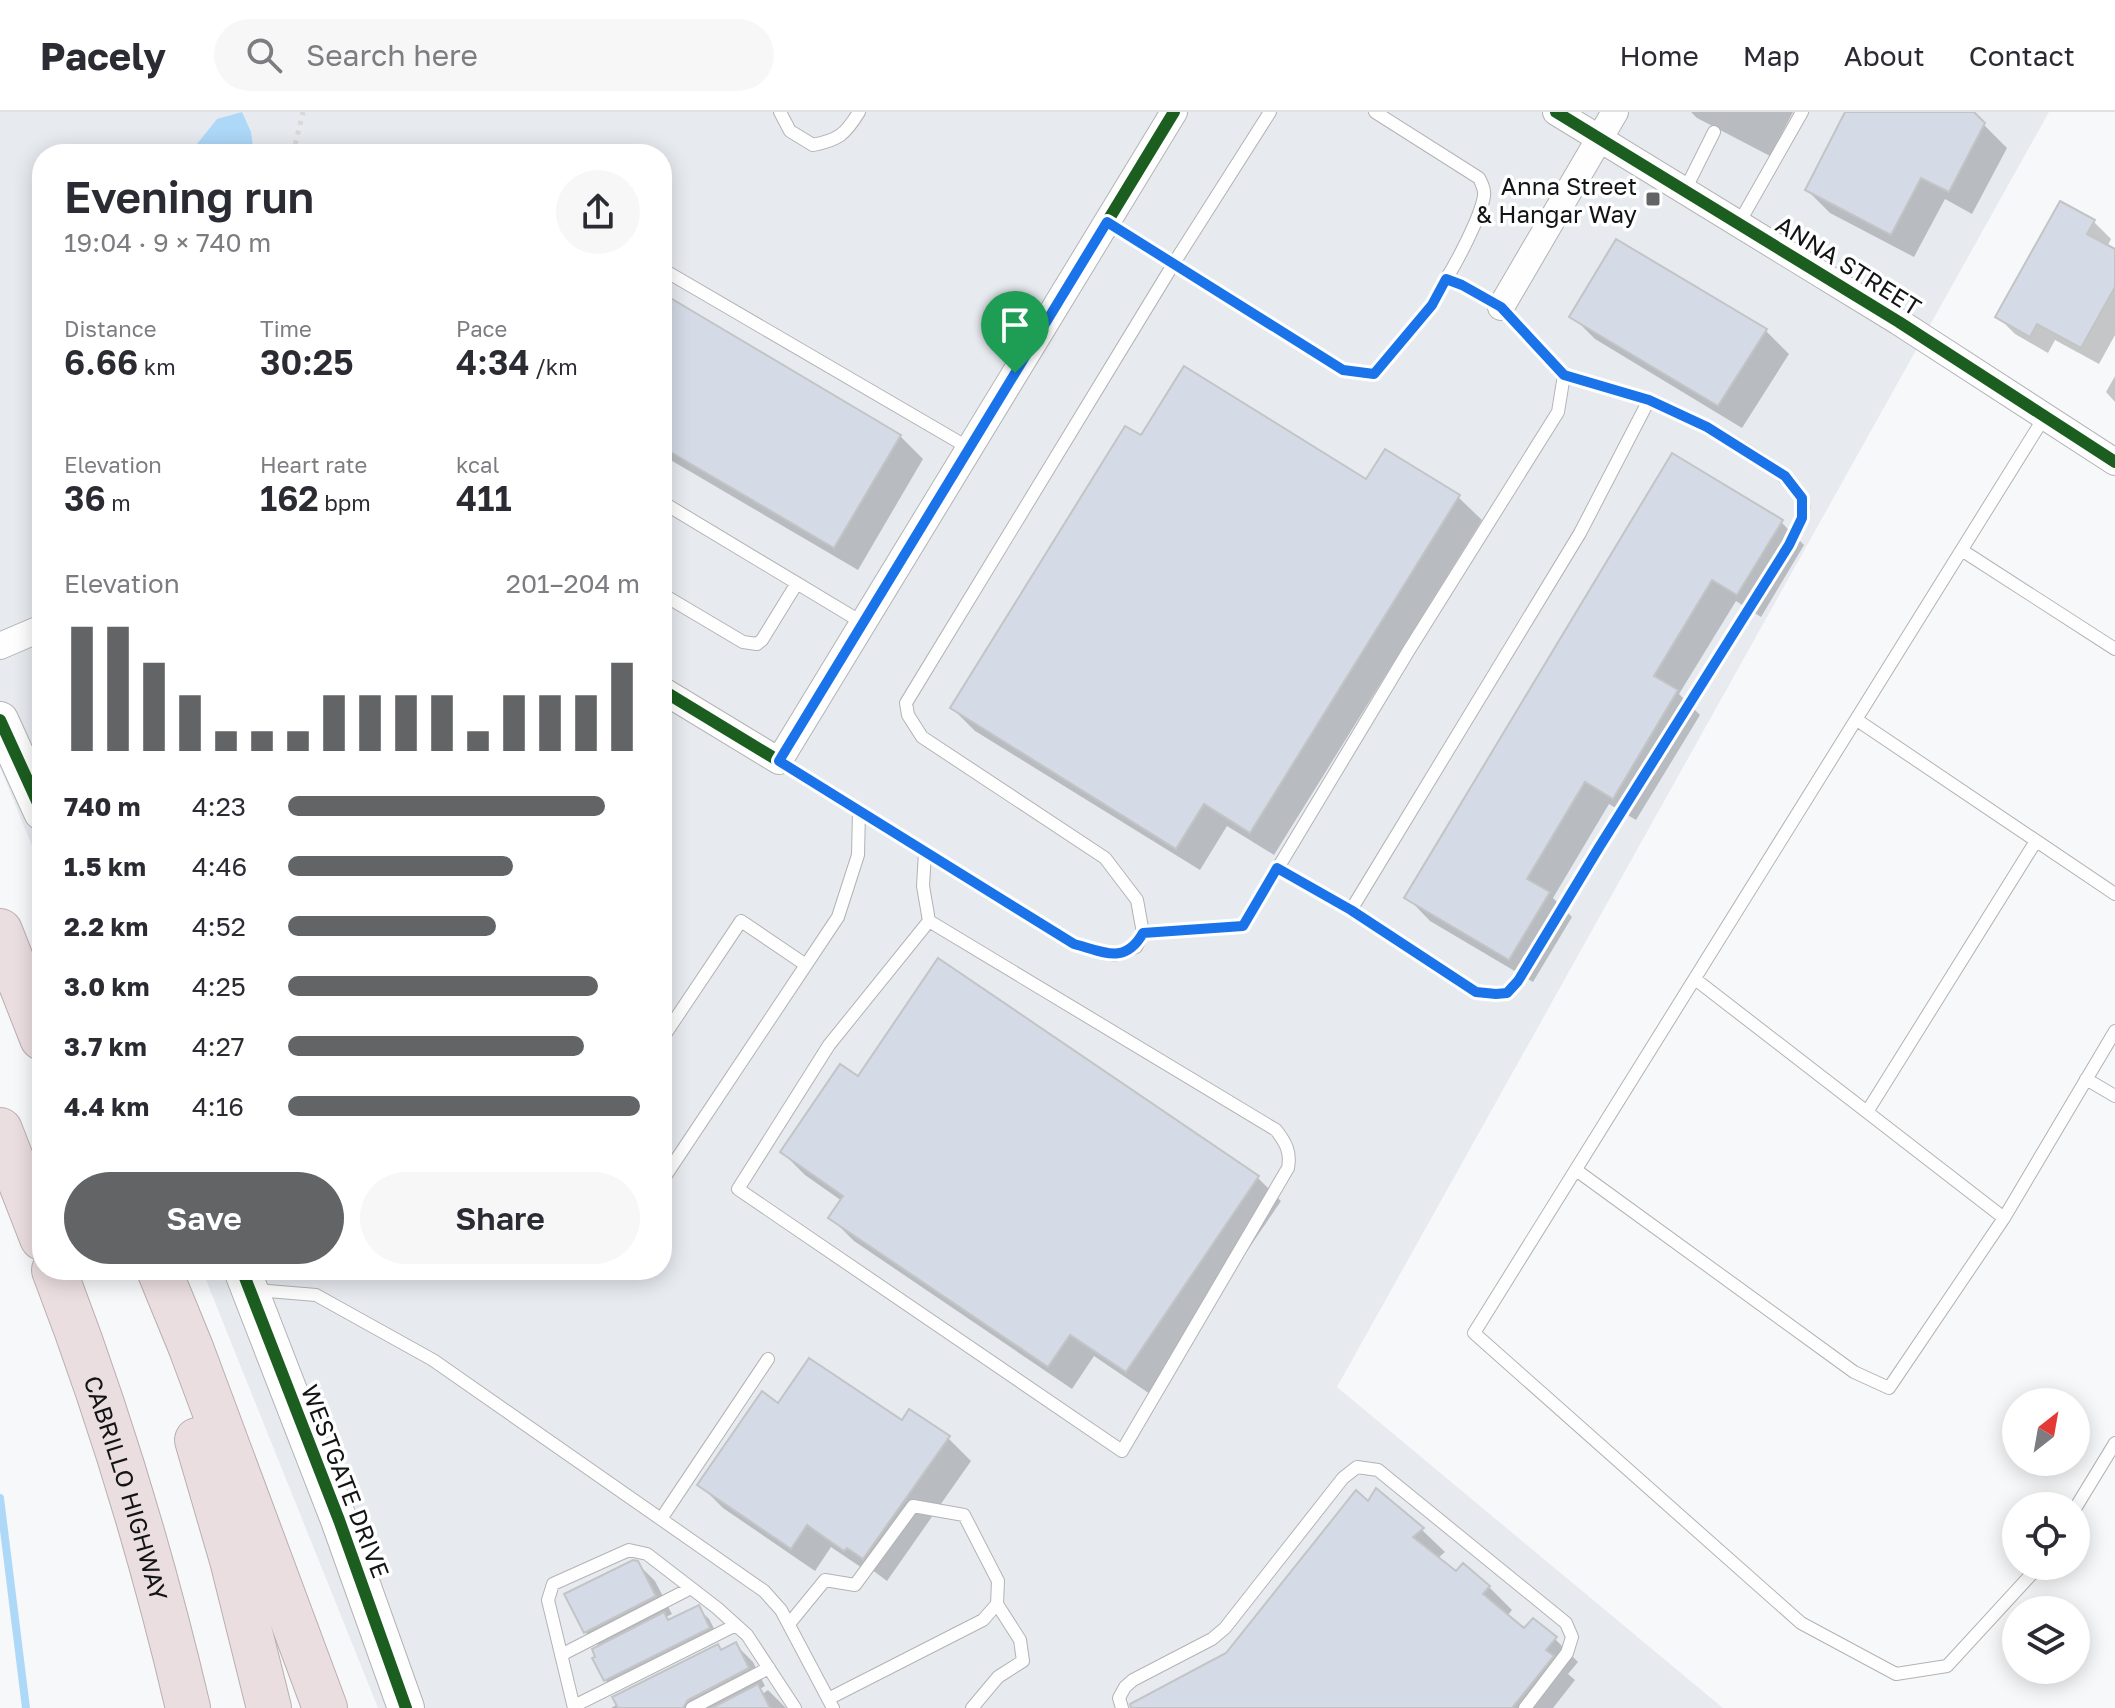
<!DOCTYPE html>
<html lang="en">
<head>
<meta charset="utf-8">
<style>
  :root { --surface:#fff; --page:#f7f7f7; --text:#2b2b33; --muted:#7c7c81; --line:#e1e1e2; --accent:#636465 }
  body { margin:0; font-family:"Golos Text",sans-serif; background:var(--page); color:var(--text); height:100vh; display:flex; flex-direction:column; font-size:30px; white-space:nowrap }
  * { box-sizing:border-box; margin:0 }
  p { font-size:26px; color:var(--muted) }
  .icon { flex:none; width:44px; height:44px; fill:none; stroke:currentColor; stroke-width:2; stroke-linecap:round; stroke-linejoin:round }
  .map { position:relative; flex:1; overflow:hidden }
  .drawer { position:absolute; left:32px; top:32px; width:640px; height:1136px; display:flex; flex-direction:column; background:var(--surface); border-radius:32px; box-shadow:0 4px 20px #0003 }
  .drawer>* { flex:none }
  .needle { width:52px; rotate:31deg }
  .controls { position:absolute; left:2002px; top:1276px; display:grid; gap:16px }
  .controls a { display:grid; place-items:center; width:88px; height:88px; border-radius:50%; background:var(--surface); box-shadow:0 4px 20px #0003; font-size:40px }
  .pin { position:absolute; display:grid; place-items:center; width:68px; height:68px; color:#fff; margin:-82px -34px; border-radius:50% 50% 50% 0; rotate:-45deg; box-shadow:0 0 8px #0007 }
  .pin .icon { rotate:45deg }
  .round { display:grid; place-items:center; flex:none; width:84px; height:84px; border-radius:42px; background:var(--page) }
  .summary { display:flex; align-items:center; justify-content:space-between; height:136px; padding:0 32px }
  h1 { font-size:44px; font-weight:600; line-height:60px }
  .metrics { display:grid; grid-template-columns:repeat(3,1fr); gap:12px; height:136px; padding:8px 32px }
  .metrics div { display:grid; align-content:center }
  .metrics b { font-size:34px; font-weight:600 }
  .metrics small { font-size:22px; font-weight:400 }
  .metrics p { font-size:22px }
  .chart { height:224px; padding:16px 32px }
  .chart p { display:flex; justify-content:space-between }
  .chart svg { width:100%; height:144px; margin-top:8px; stroke:var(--accent); stroke-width:6 }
  .primary-button { display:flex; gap:16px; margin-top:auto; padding:16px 32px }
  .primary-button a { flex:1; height:92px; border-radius:48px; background:var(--accent); color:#fff; font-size:32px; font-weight:600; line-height:92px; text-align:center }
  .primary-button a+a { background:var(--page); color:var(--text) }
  ul { padding:0 32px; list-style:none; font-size:26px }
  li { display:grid; grid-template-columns:128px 96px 1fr; align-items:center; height:60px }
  li i { height:20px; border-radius:10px; background:var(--accent) }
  header { display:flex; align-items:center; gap:48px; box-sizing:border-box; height:112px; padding:0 40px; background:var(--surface); border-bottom:2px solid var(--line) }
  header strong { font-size:38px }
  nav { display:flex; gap:44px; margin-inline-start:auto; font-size:28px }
  .search { width:560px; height:72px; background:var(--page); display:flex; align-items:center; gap:20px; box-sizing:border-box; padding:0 28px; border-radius:44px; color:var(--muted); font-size:30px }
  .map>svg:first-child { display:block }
</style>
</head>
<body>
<header>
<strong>Pacely</strong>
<div class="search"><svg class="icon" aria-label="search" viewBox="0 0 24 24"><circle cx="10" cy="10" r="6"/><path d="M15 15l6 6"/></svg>Search here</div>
<nav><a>Home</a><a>Map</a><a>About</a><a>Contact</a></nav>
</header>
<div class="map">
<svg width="2115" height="1596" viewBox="0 0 2115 1596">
  <rect width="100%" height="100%" fill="#f7f8f9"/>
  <path fill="#e7ebf0" d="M0 0H2049L1337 1275 1723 1596H378L202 1158H662V42H42V759L0 655Z"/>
  <path fill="#aed8f8" d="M242 0 251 20 254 42H189L217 7Z"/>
  <path fill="#0003" d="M1691 0H1793L1770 44 1697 6Z
    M1847 0H1971L2007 36 1972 102 1945 87 1914 145 1830 101 1807 78Z
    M2094 110 2111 127 2107 135 2115 139V223L2099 252 2055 228 2048 241 2015 222 1998 205Z
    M1617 130 1766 219 1789 242 1742 316 1595 227 1572 204Z
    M662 183 900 324 923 347 858 458 662 343Z
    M2115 264V290L2106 280Z
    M1141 326 1367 370 1458 385 1482 408 1274 743 1227 714 1200 758 975 619 952 596Z
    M1673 344 1781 410 1804 433 1761 505 1736 489 1679 582 1700 603 1636 708 1609 692 1553 786 1572 805 1533 870 1430 809 1407 785Z
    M859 967 1258 1066 1281 1089 1150 1282 1094 1244 1072 1277 854 1129 831 1106 842 1089 805 1063 782 1040Z
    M779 1294 902 1311 948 1326 971 1349 887 1469 871 1457 868 1460 831 1435 815 1459 723 1396 700 1373Z
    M1377 1379 1422 1418 1445 1440 1437 1447 1456 1462 1489 1475 1512 1498 1507 1504 1525 1519 1555 1527 1578 1550 1568 1562 1575 1568 1553 1596H1154L1227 1543 1368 1392Z
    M637 1451 655 1469 672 1502 666 1505 670 1509 698 1496 709 1507 720 1528 616 1579 605 1568 600 1535 585 1520Z
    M736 1533 753 1550 765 1574 760 1577 764 1581 768 1578 786 1596H611L718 1534 723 1540Z"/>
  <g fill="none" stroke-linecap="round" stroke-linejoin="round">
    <path stroke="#aed8f8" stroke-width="8" d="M0 1386 26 1596"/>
  </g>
  <path fill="#d4dae6" stroke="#c3c4c5" stroke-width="2" d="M1845 0H1974L1985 11 1949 80 1921 66 1891 123 1805 78Z
    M2060 89 2095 108 2087 122 2115 137V175L2081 236 2037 212 2030 225 1995 205Z
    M1616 127 1767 217 1718 294 1569 205Z
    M662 181 901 323 834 436 662 335Z
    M1184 254 1366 367 1385 337 1460 383 1250 721 1204 692 1176 737 950 596 1125 314 1141 323Z
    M1672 341 1783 408 1737 483 1712 468 1654 564 1678 578 1613 687 1585 670 1527 767 1550 780 1509 848 1404 786Z
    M938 846 1259 1064 1126 1260 1070 1223 1048 1255 828 1106 843 1084 780 1040 840 952 858 964Z
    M809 1246 902 1308 909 1297 950 1324 863 1447 847 1436 844 1439 807 1413 791 1437 697 1373 762 1279 778 1291Z
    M1376 1376 1424 1416 1413 1425 1456 1459 1463 1451 1490 1474 1483 1482 1524 1516 1533 1506 1557 1525 1546 1538 1554 1544 1512 1596H1131L1130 1592 1226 1541 1356 1378 1368 1389Z
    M633 1448 638 1449 656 1484 584 1521 564 1482Z
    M699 1493 710 1516 604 1569 592 1546 595 1545 592 1537 664 1500 668 1508Z
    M736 1530 749 1556 688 1588 683 1596H618L612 1585 718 1532 721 1538Z
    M758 1572 770 1596H712Z"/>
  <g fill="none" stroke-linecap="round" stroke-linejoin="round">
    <defs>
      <path id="lane" d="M780 0 790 19 813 33C838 28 845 23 859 0
        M1375 0 1479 66C1482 72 1485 78 1484 84 1481 104 1457 150 1446 167
        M1685 78 1714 20
        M1107 110 1343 258 1374 262 1432 193 1446 167 1462 173 1501 195 1564 263 1558 300 1409 538 1243 814 1143 821
        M1739 111 1802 0
        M662 157 969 336
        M662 390 863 511
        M1963 439 2115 537
        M662 482 743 530 757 532 762 528 797 471
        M1857 608 2115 782
        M779 649 1074 832 1115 843 1136 835 1143 821 1137 788 1105 746 922 625 908 603 906 591 1174 151 1270 0
        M925 740 923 774 929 809 829 933 738 1077 1122 1339 1288 1056C1291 1040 1286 1031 1276 1018L929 809
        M1277 756 1351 798 1476 880 1496 882 1507 881 1518 869 1598 737 1789 433C1796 419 1807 403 1802 386 1792 358 1678 298 1647 287 1620 278 1592 271 1564 263
        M1351 798 1580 421 1649 288
        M1695 867 2004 1106
        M662 927 741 809 806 853
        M2086 967 2115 984
        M1867 1000 2036 729
        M1576 1058 1854 1260 1889 1276 2004 1106 2115 919
        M662 1069 838 805 858 743 859 699
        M256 1178 316 1183 433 1248 764 1479 781 1498 833 1596
        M2076 1395 2115 1331
        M661 1407 768 1247
        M2039 1454 1947 1554 1896 1562 1801 1511 1474 1221 2045 304
        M789 1512 825 1468 855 1473 913 1394 964 1403 998 1469 997 1492 983 1508 828 1587
        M561 1543 691 1476
        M574 1594 736 1513
        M574 1596 548 1488 553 1472 629 1438 647 1442 717 1496 747 1523 795 1596
        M692 1596 769 1556
        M972 1596 998 1565 1023 1549 1020 1528 997 1492
        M1122 1596 1119 1586 1125 1575 1133 1568 1212 1527 1225 1516 1343 1366 1357 1355 1378 1358 1566 1511 1572 1525 1567 1541 1525 1596"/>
      <path id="street" d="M1556 0 1899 210 2115 350
        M1501 195 1615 0
        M0 534 42 516
        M662 578 779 649 1174 0"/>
      <path id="secondary" d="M0 608 42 700
        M242 1158 339 1408 406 1596"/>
      <g id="highway">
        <path d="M0 819 42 926"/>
        <path d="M0 1018 42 1126"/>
        <path id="s1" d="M54 1158C109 1301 153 1447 188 1596"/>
        <path d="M159 1158 191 1236 325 1596"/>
        <path d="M197 1328 232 1448 269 1596"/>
      </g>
    </defs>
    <use href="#lane" stroke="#b3b3b4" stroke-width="14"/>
    <use href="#street" stroke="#b3b3b4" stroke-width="28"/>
    <use href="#secondary" stroke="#b3b3b4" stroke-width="38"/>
    <use href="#highway" stroke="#baaeaf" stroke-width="46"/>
    <path stroke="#d8d8d8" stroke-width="5" stroke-dasharray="4 6" stroke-linecap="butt" d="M293 42 303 0"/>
    <use href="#lane" stroke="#fefefe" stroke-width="12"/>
    <use href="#street" stroke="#fefefe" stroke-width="26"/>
    <use href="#secondary" stroke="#fefefe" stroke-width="36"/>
    <use href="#highway" stroke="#ebdee0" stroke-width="44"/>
    <defs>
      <path id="cycleway" d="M1556 0 1899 210 2115 350
        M662 578 779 649 1174 0
        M0 608 42 700
        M242 1158 339 1408 406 1596"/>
    </defs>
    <use href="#cycleway" stroke="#fff" stroke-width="17"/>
    <use href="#cycleway" stroke="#1b5e20" stroke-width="12"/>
  </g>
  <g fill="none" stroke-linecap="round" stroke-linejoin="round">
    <defs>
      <path id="route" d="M1107 110 1343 258 1374 262 1432 193 1446 167 1462 173 1501 195 1564 263 1649 288 1707 315 1785 364 1802 386V406L1789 433 1598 737 1518 869 1507 881 1496 882 1476 880 1351 798 1277 756 1243 814 1143 821C1125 853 1104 840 1074 832L779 649Z"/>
    </defs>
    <use href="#route" stroke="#fff" stroke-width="16"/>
    <use href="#route" stroke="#1a73e8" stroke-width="10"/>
  </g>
  <rect fill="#636465" stroke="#fff" stroke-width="3" x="1645" y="79" width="16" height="16" rx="4"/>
  <g text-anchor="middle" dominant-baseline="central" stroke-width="7" stroke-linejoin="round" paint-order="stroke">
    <g font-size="24" fill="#131415" stroke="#fff" text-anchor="end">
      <text x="1637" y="73">Anna Street<tspan x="1637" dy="28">&amp; Hangar Way</tspan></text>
    </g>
    <g font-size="24" fill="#131415" stroke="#fff">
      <text transform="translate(1849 153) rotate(32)">ANNA STREET</text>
      <text transform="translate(346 1369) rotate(69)">WESTGATE DRIVE</text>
      <text stroke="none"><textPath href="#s1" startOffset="230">CABRILLO HIGHWAY</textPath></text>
    </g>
  </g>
</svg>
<div class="controls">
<a><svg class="needle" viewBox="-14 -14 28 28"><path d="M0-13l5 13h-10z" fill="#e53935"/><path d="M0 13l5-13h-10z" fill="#7c7c81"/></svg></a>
<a><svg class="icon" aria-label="locate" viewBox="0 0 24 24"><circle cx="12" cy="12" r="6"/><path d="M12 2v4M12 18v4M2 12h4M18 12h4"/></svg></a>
<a><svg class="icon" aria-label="layers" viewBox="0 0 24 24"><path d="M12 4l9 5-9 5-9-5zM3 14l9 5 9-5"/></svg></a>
</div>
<div class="pin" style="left:1015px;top:261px;background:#1e9e55"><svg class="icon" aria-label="arrive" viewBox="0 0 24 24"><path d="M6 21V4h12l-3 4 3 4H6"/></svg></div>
<section class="drawer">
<div class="summary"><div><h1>Evening run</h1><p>19:04 · 9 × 740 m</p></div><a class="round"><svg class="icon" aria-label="share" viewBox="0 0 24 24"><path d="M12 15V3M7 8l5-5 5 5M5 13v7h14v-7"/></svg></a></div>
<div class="metrics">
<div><p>Distance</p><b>6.66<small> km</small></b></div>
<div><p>Time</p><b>30:25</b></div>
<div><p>Pace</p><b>4:34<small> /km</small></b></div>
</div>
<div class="metrics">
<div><p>Elevation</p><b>36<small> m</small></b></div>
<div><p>Heart rate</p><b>162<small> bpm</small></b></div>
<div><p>kcal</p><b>411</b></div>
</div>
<div class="chart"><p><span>Elevation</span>201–204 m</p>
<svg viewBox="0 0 160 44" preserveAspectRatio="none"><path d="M5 44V6M15 44V6M25 44V17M35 44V27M45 44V38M55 44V38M65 44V38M75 44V27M85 44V27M95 44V27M105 44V27M115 44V38M125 44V27M135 44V27M145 44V27M155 44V17"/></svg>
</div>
<ul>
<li><b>740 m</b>4:23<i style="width:90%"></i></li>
<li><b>1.5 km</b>4:46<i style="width:64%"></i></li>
<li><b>2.2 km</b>4:52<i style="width:59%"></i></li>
<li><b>3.0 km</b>4:25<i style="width:88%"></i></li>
<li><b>3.7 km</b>4:27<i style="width:84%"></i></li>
<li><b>4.4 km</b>4:16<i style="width:100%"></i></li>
</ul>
<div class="primary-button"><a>Save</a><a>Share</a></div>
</section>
</div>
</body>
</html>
